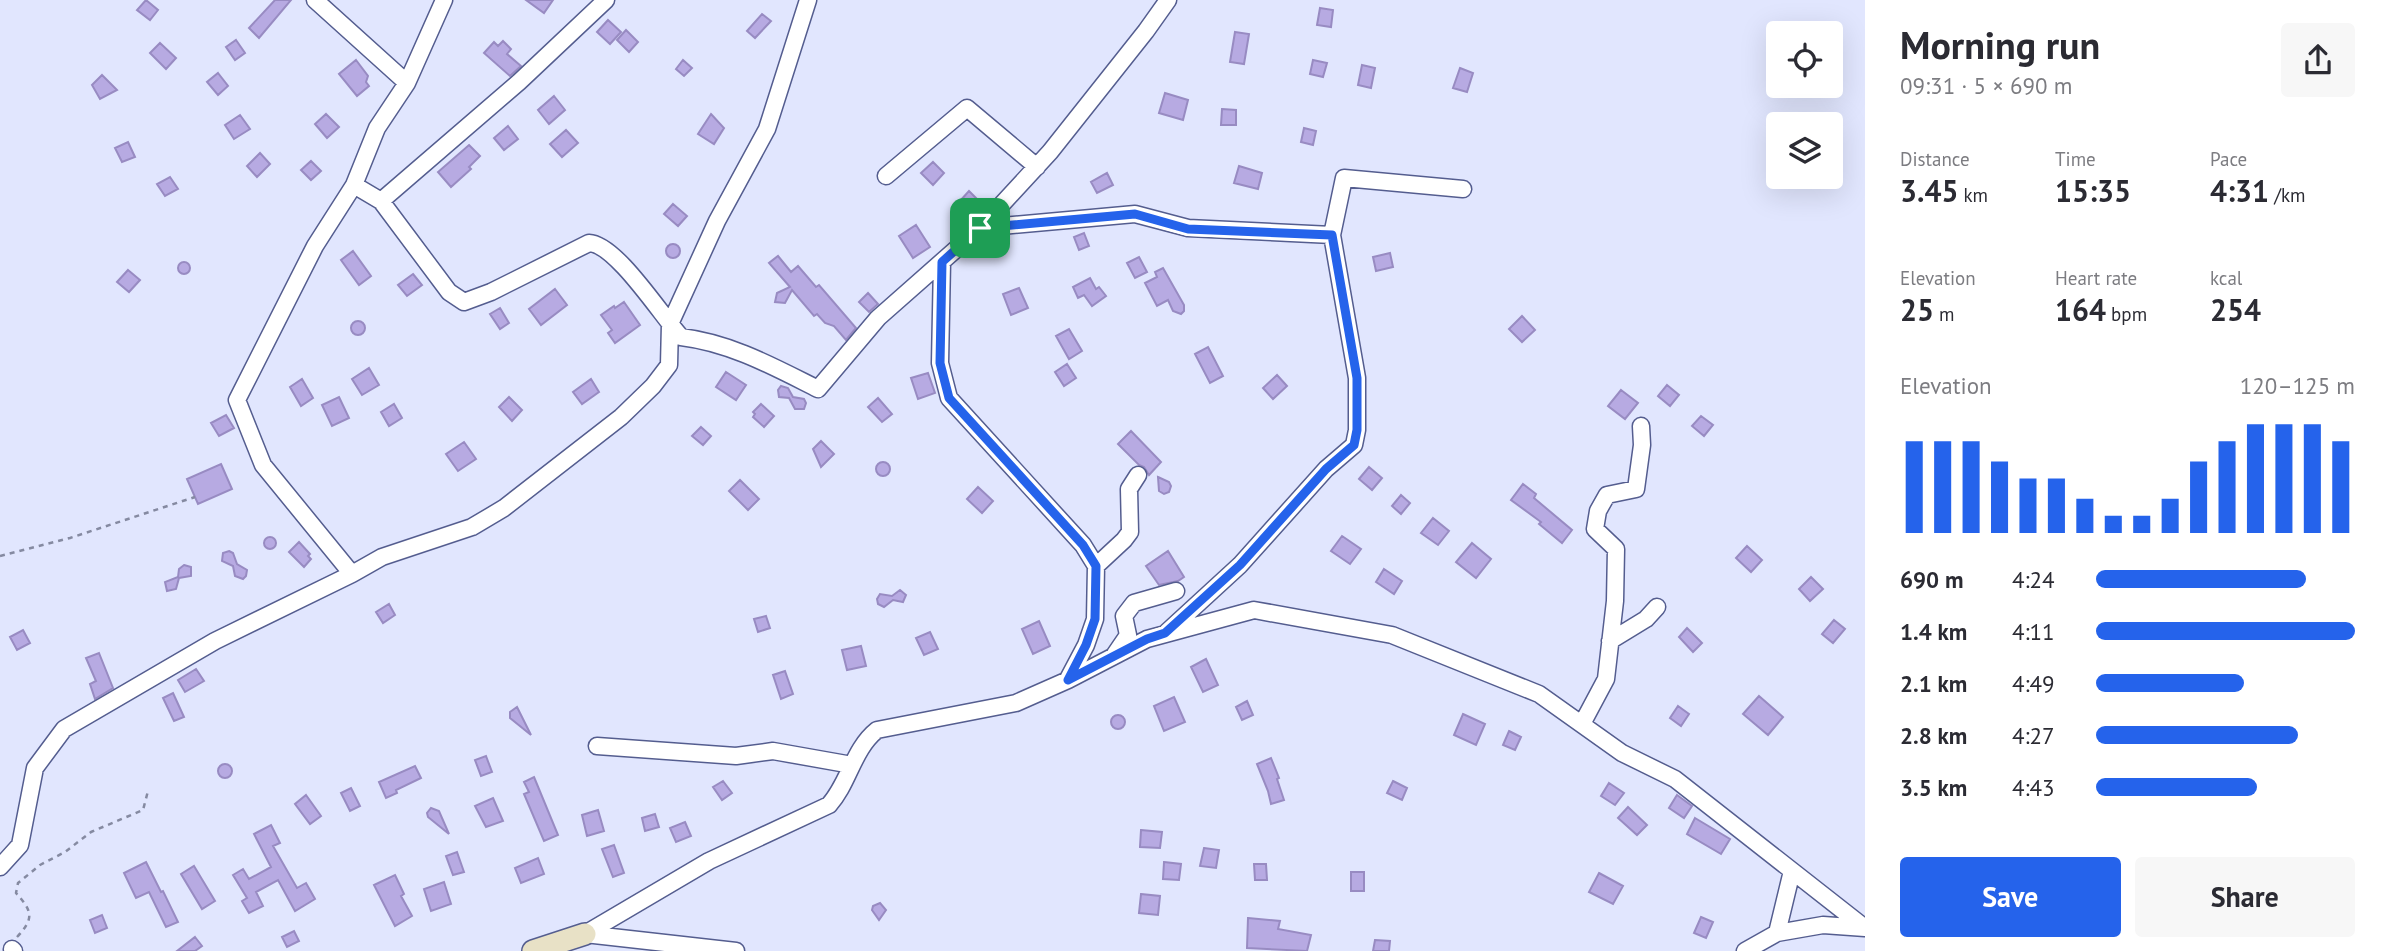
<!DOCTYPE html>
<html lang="en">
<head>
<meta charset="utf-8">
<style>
  :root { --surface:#fff; --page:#f7f7f7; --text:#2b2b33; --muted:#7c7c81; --accent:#2563eb }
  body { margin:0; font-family:"PT Sans",sans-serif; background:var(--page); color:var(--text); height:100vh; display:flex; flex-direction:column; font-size:26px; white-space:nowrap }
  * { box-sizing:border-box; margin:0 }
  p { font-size:23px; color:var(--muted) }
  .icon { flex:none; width:38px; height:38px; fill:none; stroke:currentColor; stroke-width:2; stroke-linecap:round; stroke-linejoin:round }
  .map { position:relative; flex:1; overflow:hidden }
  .sheet { display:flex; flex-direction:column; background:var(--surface); width:525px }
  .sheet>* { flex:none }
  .controls { position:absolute; left:1766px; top:21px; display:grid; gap:14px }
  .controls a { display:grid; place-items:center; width:77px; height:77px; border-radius:7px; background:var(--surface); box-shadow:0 7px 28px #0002; font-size:35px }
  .pin { position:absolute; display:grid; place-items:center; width:60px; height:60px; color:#fff; margin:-30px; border-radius:14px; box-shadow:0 4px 10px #0006 }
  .round { display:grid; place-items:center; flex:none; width:74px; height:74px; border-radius:7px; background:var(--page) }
  .head { display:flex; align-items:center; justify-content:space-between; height:119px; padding:0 35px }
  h1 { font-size:38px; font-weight:800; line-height:52px }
  .figures { display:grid; grid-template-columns:repeat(3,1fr); gap:10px; height:119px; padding:7px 35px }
  .figures div { display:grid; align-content:center }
  .figures b { font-size:30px; font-weight:800 }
  .figures small { font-size:19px; font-weight:400 }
  .figures p { font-size:19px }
  .chart { height:196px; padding:14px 35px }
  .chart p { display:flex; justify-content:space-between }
  .chart svg { width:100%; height:126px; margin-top:7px; stroke:var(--accent); stroke-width:6 }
  .button { display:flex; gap:14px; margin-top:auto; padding:14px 35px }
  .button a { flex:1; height:80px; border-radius:7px; background:var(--accent); color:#fff; font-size:28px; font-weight:800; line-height:80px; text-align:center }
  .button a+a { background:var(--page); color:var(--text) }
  ul { padding:0 35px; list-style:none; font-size:23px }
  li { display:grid; grid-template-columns:112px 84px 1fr; align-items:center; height:52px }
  li i { height:18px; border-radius:9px; background:var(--accent) }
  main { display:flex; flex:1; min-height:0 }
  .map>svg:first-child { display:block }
</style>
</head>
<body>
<main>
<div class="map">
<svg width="1865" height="951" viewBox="0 0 1865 951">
  <rect width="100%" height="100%" fill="#e1e6fe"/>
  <path fill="#b7aae2" stroke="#988bc2" stroke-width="2" d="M146 0 158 10 150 20 137 10Z
    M275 0H291L259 38 249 28Z
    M526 0H553L544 13Z
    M1320 8 1333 10 1331 27 1317 25Z
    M762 14 771 21 755 38 747 31Z
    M608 20 621 32 610 44 597 32Z
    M626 30 638 42 629 52 617 40Z
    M1235 32 1249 34 1244 64 1230 62Z
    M236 40 245 53 235 60 226 47Z
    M503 41 511 49 507 54 521 66 510 76 484 53 494 42 498 46Z
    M160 43 176 58 166 69 150 53Z
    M356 60 368 76 366 82 369 86 357 96 339 74Z
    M683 60 692 68 684 76 676 69Z
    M1313 60 1327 63 1323 77 1310 74Z
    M1362 65 1375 68 1371 88 1358 85Z
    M1460 68 1473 73 1467 92 1453 88Z
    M218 73 228 86 218 95 207 82Z
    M102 75 117 90 100 99 92 85Z
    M1165 93 1188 100 1183 120 1159 113Z
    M554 96 565 110 549 124 538 110Z
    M1222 109 1236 110V125H1221Z
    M326 114 339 127 327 138 315 124Z
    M711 114 724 128 714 144 698 134Z
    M240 115 250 129 234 139 225 125Z
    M508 126 518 139 504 150 494 138Z
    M1304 128 1316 131 1313 145 1301 142Z
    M566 130 578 143 562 157 550 144Z
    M128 142 135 157 122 162 115 148Z
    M469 145 480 156 469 167 471 169 451 187 438 172Z
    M260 153 270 164 257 177 247 166Z
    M311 161 321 171 311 180 301 170Z
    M933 162 944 173 933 185 921 173Z
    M1239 166 1262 173 1258 189 1234 183Z
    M1107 173 1113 185 1097 193 1091 182Z
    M170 177 178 189 165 196 157 184Z
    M969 191 981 203 973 212 960 201Z
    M673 204 687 216 678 226 664 214Z
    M916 225 930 247 913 258 899 236Z
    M1084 233 1089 246 1079 250 1074 237Z
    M666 251a7 7 0 1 1 14 0a7 7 0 1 1-14 0Z
    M353 251 371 276 359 285 341 260Z
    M1390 253 1393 267 1376 271 1373 257Z
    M778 256 791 272 798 266 816 287 819 285 856 328 846 340 834 326 825 323 817 314 814 316 792 290 785 303 775 302 777 293 790 287 769 263Z
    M1139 257 1147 272 1135 278 1127 263Z
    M178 268a6 6 0 1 1 12 0a6 6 0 1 1-12 0Z
    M1163 268 1184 305V311L1181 314 1173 311 1168 300 1157 306 1145 283 1157 277 1155 272Z
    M128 270 140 280 129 292 117 282Z
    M413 274 422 285 407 296 398 285Z
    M1090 278 1096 289 1099 287 1106 296 1092 306 1084 295 1078 298 1073 287Z
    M1019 288 1028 308 1011 315 1003 294Z
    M555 289 567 305 541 325 529 309Z
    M868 293 878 304 869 312 859 302Z
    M624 302 640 325 615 343 608 333 612 330 601 315 614 306 615 308Z
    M500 308 509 323 500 329 490 314Z
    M1522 316 1535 330 1522 342 1509 329Z
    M351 328a7 7 0 1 1 14 0a7 7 0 1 1-14 0Z
    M1069 329 1082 351 1069 359 1056 336Z
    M1208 347 1223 376 1210 383 1195 354Z
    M1067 364 1076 378 1064 386 1055 372Z
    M369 368 379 385 362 395 352 379Z
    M726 372 746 385 736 400 716 387Z
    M928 373 935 393 918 399 911 378Z
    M1277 375 1287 386 1273 399 1263 388Z
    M302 379 313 398 301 406 290 387Z
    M591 379 599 392 582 404 573 392Z
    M1667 385 1679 395 1670 406 1658 396Z
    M781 386 788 388 793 397 804 399 806 403 804 409H795L789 398 779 397 778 390Z
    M1621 390 1638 403 1625 419 1608 406Z
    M339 397 349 418 332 426 322 405Z
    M509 397 522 410 512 421 499 407Z
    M878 398 892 414 882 422 868 407Z
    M394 404 402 418 389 426 381 412Z
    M761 404 774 416 764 427 753 417 755 414 753 412Z
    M226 415 234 428 219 436 211 423Z
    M1701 416 1713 425 1704 436 1692 426Z
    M701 427 711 436 703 445 692 436Z
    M1131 431 1161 462 1149 475 1144 467 1139 465 1118 444Z
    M821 441 834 454 821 467 813 449Z
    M464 442 476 459 458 471 446 454Z
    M876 469a7 7 0 1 1 14 0a7 7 0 1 1-14 0Z
    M221 464 232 489 198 504 187 479Z
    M1369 467 1382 478 1372 490 1359 479Z
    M1158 477 1169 482 1171 486 1169 492 1164 494 1159 491Z
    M740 480 759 499 748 510 729 491Z
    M1523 484 1536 494 1534 498 1572 530 1562 543 1539 524 1541 522 1511 500Z
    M978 487 993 501 982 513 967 499Z
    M1401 495 1410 503 1401 514 1392 506Z
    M1433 518 1449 531 1438 545 1421 533Z
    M1342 536 1361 549 1350 564 1331 551Z
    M264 543a6 6 0 1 1 12 0a6 6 0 1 1-12 0Z
    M299 542 310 554 308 556 311 559 304 567 289 552Z
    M1472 543 1491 559 1476 578 1456 562Z
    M1747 546 1762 560 1751 572 1736 558Z
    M229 551 233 553 237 564 247 570 246 576 243 579 235 576 233 566 222 561 223 553Z
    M1168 551 1184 577 1178 581 1159 585 1146 566Z
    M184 565 191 567V576L179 578 176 589 167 591 165 582 178 577 179 569Z
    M1384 569 1402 581 1394 594 1376 582Z
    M1811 577 1823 589 1810 601 1799 589Z
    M900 590 906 595 903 602 893 600 884 607 878 604 877 599 880 594 892 596Z
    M389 604 395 615 383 623 376 612Z
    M766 616 770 628 758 632 754 619Z
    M1834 620 1845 629 1833 643 1822 634Z
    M1039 621 1050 646 1033 654 1022 629Z
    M1687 628 1702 643 1693 652 1679 637Z
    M23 630 30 643 17 650 10 637Z
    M930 632 938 649 924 655 916 638Z
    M861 646 866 666 847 670 842 650Z
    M99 653 113 688 95 699 90 684 96 681 86 658Z
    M1206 659 1218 685 1203 692 1191 667Z
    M196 669 204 681 185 692 178 680Z
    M785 671 793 694 781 699 773 675Z
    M173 693 184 717 174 721 163 698Z
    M1759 696 1783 717 1768 735 1743 714Z
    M1174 697 1185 722 1164 731 1154 706Z
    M1247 701 1253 715 1242 720 1236 707Z
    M1678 706 1689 714 1681 726 1670 718Z
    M517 707 531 735 510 718V712Z
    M1463 714 1485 724 1476 745 1454 735Z
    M1111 722a7 7 0 1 1 14 0a7 7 0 1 1-14 0Z
    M1509 731 1521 737 1515 750 1503 745Z
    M486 756 492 772 481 776 475 760Z
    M1271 758 1279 778 1277 779 1284 800 1271 804 1268 791 1257 764Z
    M218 771a7 7 0 1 1 14 0a7 7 0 1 1-14 0Z
    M415 766 421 778 396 790 397 793 386 798 379 782Z
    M534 777 558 835 544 841 524 794 529 792 524 782Z
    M723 781 732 793 722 800 713 787Z
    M1393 781 1407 788 1402 800 1387 793Z
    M1609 783 1624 793 1615 805 1601 796Z
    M351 788 360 806 350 811 341 793Z
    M306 795 321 816 310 824 295 804Z
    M1677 795 1692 806 1684 818 1669 808Z
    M493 798 503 821 486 827 475 806Z
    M1628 807 1647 825 1637 835 1618 818Z
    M431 808 439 811 449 834 428 817 427 813Z
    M598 810 604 831 587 836 582 815Z
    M655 814 659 827 645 831 642 818Z
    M1695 818 1730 839 1721 854 1687 834Z
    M685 822 691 836 676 842 670 828Z
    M271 825 280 843 273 846 297 888 306 883 315 899 295 911 278 880 256 892 263 906 249 913 242 901 247 898 233 875 243 869 249 879 271 867 254 834Z
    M1141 830 1162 832 1160 848 1140 847Z
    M614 845 624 873 613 877 602 849Z
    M1204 848 1219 850 1216 868 1200 866Z
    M457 852 464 872 453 875 446 856Z
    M538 858 544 874 521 883 515 868Z
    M146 862 161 892 163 891 178 922 166 927 149 892 136 898 124 873Z
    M1164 862 1181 864 1179 880 1163 879Z
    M1254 864H1266L1267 880H1255Z
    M194 866 215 901 202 909 181 874Z
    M1351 872H1364V891H1351Z
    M1599 873 1623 886 1613 904 1589 892Z
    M395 875 404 894 401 896 412 916 395 926 374 885Z
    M444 882 451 904 431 911 424 889Z
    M1141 894 1160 896 1158 915 1139 913Z
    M880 903 886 910 879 920 872 910 873 906Z
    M102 915 107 928 95 933 90 920Z
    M1701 917 1713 922 1706 938 1694 933Z
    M1248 918 1280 921 1278 929 1311 935 1307 951 1247 948Z
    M294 931 299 941 287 947 282 937Z
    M195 937 202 946 195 951H177Z
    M1375 940 1390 941 1389 951H1373Z"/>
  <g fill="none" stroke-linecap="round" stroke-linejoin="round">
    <defs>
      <path id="street" d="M315 0 407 83
        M886 176 967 108 1037 167
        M354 185 381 201 449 292 464 302 491 292 589 243C616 244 661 315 681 337 731 343 774 367 818 389L878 318 980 228 1050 152 1146 31 1168 0
        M381 201 519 82 606 0
        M980 228 1135 214 1188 228 1332 235 1344 178 1463 189
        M942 262 940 363 949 398 1083 545 1096 566 1095 619 1086 645 1068 679
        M1096 566 1124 540 1130 532 1129 489 1138 475
        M352 574 382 557 472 527 504 508 621 417 653 386 669 365 670 324 717 221 767 129 808 0
        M1167 632 1240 565 1326 469 1354 445 1357 430V378L1332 235
        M1610 641 1646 619 1657 607
        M1115 654 1128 635 1124 616 1134 603 1176 591
        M1582 724 1606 679 1615 601 1616 549 1595 529 1598 511 1607 495 1636 489 1642 445 1641 426
        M597 746 736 756 773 751 852 765
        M0 867 20 845 35 768 64 729 215 641 352 574 263 465 237 400 315 246 354 185 377 128 407 83 444 0
        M1777 933 1792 871
        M585 934 709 861 829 805C849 783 853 749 877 730L1016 703 1068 680 1147 639 1254 610 1392 635 1539 694 1622 753 1675 779 1865 928
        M585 934 736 951
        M12 949 14 951
        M1745 951 1777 933 1823 925 1865 928"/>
      <path id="secondary" d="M533 951 585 934"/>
    </defs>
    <use href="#street" stroke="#545d8f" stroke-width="19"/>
    <use href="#secondary" stroke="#545d8f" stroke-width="24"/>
    <path stroke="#858aa1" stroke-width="2.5" stroke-dasharray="5 5" stroke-linecap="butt" d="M0 556 70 538 195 497
      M17 937C35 918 32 911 16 893L18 883 40 865 65 852 91 832 143 810 148 791"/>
    <use href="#street" stroke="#fff" stroke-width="16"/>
    <use href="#secondary" stroke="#e8e1c6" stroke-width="21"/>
  </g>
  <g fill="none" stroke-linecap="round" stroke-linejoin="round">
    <defs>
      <path id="route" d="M1135 214 1188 229 1332 235 1357 378V430L1354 445 1326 469 1240 565 1165 633 1147 639 1068 680 1086 645 1095 619 1096 566 1083 545 949 398 940 363 942 262 980 228Z"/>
    </defs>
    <use href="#route" stroke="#fff" stroke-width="14"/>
    <use href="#route" stroke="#2563eb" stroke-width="9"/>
  </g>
</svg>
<div class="controls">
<a><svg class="icon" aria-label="locate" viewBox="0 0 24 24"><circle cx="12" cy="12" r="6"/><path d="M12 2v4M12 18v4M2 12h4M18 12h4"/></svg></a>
<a><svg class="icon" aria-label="layers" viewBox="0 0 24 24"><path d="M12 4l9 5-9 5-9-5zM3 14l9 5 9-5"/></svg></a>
</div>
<div class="pin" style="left:980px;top:228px;background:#1e9e55"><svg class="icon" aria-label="arrive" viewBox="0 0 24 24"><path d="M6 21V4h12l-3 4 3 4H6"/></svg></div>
</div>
<section class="sheet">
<div class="head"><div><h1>Morning run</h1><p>09:31 · 5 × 690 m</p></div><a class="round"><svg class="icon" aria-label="share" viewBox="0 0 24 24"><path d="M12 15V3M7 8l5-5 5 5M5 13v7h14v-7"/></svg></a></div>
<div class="figures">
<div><p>Distance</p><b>3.45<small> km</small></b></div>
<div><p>Time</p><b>15:35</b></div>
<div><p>Pace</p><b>4:31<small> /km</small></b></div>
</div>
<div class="figures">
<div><p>Elevation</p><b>25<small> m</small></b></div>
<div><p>Heart rate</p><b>164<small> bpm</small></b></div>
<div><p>kcal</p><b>254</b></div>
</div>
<div class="chart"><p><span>Elevation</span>120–125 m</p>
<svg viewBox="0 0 160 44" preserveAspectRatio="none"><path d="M5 44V12M15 44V12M25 44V12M35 44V19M45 44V25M55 44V25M65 44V32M75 44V38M85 44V38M95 44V32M105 44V19M115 44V12M125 44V6M135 44V6M145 44V6M155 44V12"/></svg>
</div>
<ul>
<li><b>690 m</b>4:24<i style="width:81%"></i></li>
<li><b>1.4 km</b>4:11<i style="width:100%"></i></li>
<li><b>2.1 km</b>4:49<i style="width:57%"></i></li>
<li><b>2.8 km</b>4:27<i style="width:78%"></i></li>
<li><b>3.5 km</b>4:43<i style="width:62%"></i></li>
</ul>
<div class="button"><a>Save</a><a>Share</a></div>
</section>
</main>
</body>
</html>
